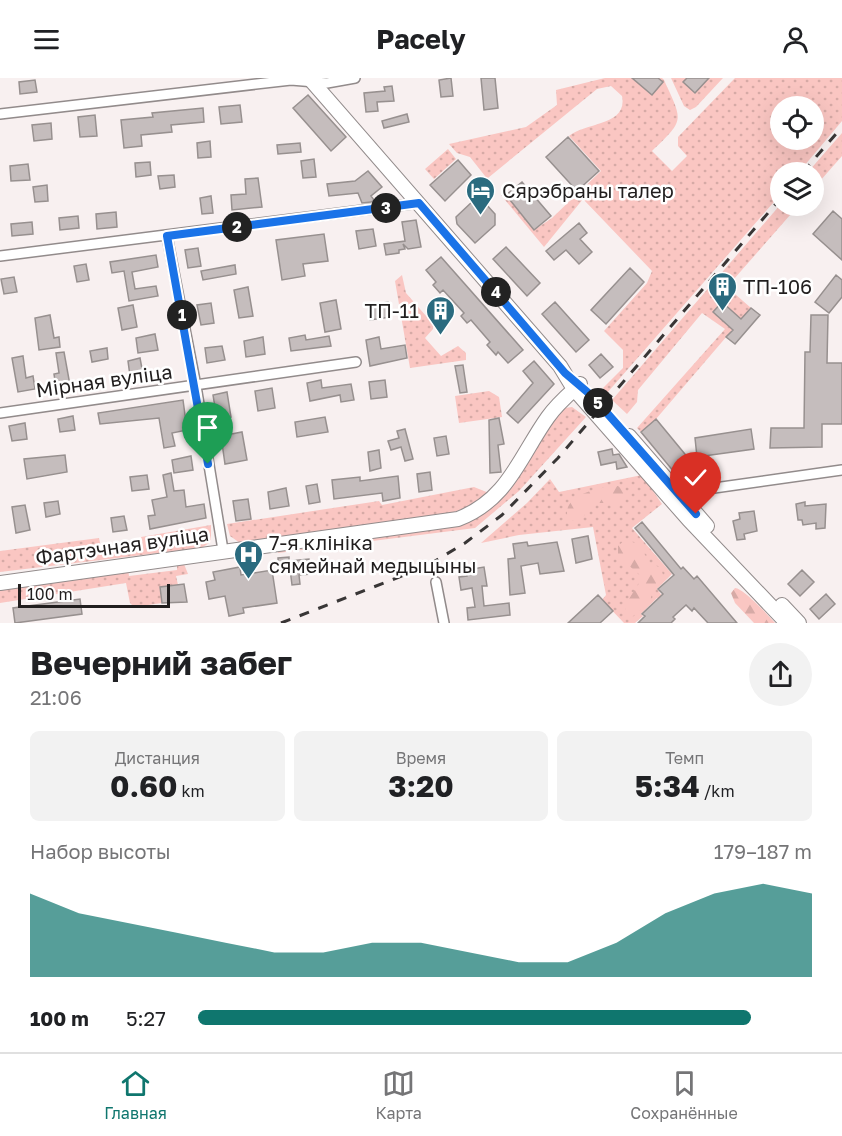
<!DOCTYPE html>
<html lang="ru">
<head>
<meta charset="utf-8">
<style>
  :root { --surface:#fff; --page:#f2f2f2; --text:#202124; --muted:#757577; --line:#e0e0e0; --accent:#0f766e }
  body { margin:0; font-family:"Golos Text",sans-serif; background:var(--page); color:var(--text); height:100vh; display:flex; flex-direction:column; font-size:22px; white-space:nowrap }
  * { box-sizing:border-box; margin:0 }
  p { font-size:20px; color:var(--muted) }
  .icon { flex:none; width:33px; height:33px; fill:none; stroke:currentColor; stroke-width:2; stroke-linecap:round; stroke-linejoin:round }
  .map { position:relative; height:545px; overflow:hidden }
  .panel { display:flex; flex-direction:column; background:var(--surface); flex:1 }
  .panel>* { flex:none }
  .fabs { position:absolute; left:770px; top:18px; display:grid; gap:12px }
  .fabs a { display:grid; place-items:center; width:54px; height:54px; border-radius:50%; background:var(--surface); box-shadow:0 6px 24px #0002; font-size:30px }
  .scale { position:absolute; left:18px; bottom:15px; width:152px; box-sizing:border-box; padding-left:6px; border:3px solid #211e1e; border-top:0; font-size:16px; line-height:21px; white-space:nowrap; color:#211e1e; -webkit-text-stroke:4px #fff; paint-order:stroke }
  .pin { position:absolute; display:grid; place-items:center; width:51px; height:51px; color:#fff; margin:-62px -26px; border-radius:50% 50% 50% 0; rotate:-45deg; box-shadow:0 0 6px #0007 }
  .pin .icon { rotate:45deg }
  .km { position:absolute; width:30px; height:30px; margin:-15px; border-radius:50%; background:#222; color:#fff; font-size:16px; line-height:30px; text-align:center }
  .round { display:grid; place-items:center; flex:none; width:63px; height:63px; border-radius:32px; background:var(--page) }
  .summary { display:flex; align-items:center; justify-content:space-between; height:102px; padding:0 30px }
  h1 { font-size:33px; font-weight:700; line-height:45px }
  .figures { display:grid; grid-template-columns:repeat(3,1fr); gap:9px; height:102px; padding:6px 30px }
  .figures div { display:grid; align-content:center; border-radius:9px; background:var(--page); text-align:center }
  .figures b { font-size:30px; font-weight:700 }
  .figures small { font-size:16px; font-weight:400 }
  .figures p { font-size:16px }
  .chart { height:168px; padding:12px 30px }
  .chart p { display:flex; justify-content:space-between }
  .chart svg { width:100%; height:108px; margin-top:6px; fill:var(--accent); opacity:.7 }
  ul { padding:0 30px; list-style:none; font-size:20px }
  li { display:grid; grid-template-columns:96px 72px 1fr; align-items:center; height:45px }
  li i { height:15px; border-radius:8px; background:var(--accent) }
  header { display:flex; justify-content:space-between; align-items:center; height:78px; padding:0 30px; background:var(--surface); font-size:27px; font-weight:700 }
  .tabs { display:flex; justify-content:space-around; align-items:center; height:84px; border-top:2px solid var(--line); background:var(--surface); font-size:16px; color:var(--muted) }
  .tabs a { display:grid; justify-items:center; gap:3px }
  .tabs .selected { color:var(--accent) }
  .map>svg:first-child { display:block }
</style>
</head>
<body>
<header><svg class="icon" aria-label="menu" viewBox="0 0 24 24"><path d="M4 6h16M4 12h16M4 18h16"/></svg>Pacely<svg class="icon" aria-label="person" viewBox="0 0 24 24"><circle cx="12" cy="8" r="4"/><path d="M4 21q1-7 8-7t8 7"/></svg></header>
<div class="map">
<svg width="842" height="545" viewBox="0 0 842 545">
  <defs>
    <pattern id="green-dots" width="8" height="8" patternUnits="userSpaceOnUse" patternTransform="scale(1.5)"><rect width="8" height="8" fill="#fac6c2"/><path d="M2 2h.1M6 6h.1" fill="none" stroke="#d6aaa6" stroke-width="1.8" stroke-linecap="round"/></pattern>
    <pattern id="forest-firs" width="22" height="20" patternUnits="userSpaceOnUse" patternTransform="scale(1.5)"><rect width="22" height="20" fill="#fac6c2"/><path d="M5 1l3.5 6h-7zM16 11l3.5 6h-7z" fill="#d6aaa6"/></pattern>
  </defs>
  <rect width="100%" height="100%" fill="#f8f0f0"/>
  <path fill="url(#green-dots)" fill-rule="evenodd" d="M605 0H662L664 2C683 44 685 41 652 73L672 93 687 78 678 68V59L735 0H842V43L799 94H780V117L607 315 603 310 623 290V272L604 253 647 205 652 193 583 121 544 169 501 117H506L534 152 552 140 601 93 569 58C586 44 628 48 622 18L611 8 597 11 472 113 485 98 470 79 457 75 449 66 526 49 557 27 556 12ZM780 28H813V62H780Z
    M671 0H723L696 29 690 32 684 28Z
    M842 55V78L813 111V94H808Z
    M448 71 456 81 434 101 425 91Z
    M780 127 798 128 727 209 751 230 656 341 641 354 637 350 725 251 702 235 638 312 637 324 627 336 612 322Z
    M402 197 406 215 433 246V251L425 260 441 278 458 268 466 275V282L410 290 395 203Z
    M489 313 499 319 502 339 459 345 455 318Z
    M572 329 586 339 519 413 475 450 278 475 279 472 454 447C509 434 528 379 557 338L565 330Z
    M642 397 662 426 632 450 672 496 657 511 663 519 660 522 657 520 641 536 643 538 635 545H624L602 522 606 517 593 449 519 457 481 465 527 425 550 401 559 414Z
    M474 409 489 415 465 430 440 439 240 465 230 458 227 446 379 423 382 427Z
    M211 447V464L201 470 0 494V473L99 460 102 475 142 469 141 459Z
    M177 485 184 486 188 496 176 498 178 507 160 509 162 525 134 529 130 525 126 505 0 525V511L128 491 129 498 177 492Z"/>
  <path fill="url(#forest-firs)" d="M618 408 625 414 620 425H596L578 444 568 441C560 416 601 409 618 408Z
    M626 461 639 467 650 485 661 490 663 497 653 510 650 524 632 539 626 537C622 520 639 514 641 498L618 478V468Z
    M735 510C743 510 768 537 775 545H754L735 525 731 515Z"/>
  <path fill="#c5bdbd" stroke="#97908f" stroke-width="1.5" d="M451 0 453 18 441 19 439 2Z
    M481 0H495L498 30 484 32Z
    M632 0H658L663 4 652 17Z
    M687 0H709L695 15 683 4Z
    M35 2 37 14 20 16 19 4Z
    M392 8 394 23 377 24 378 33 366 34 364 15 385 13 384 9Z
    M308 17 346 59 331 73 293 30Z
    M240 27 242 44 221 46 219 29Z
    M203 30 204 44 171 47 172 54 141 57 142 68 124 70 121 42 153 39 152 35Z
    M407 36 409 44 384 50 382 43Z
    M95 37 97 58 80 59 78 39Z
    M51 45 52 61 34 63 32 47Z
    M568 59 599 93 577 113 546 79Z
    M210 63 211 79 198 80 197 65Z
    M300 65 301 74 278 76 277 67Z
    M314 81 316 99 303 100 301 83Z
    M458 82 471 97 445 123 430 107Z
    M150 84 151 97 136 99 135 85Z
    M28 86 30 102 11 103 10 88Z
    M368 93 382 109 371 118 374 122 371 124 362 125 358 115 329 118 327 106 355 103Z
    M174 97 175 109 160 111 158 98Z
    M258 100 262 129 232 132 231 117 246 116 245 101Z
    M522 104 551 138 534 152 506 117Z
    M47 107 48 123 35 124 33 109Z
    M211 118 213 135 202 136 200 120Z
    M474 122 484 124 495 136V147L475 165 457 146 456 139Z
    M833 133 842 141V182L813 156Z
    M116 134 117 149 97 151 96 136Z
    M78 138 79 150 60 152 59 140Z
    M416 142 421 169 408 171 403 166 405 171 399 172V175L386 177 384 166 405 163 402 144Z
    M32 144 33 156 12 158 11 146Z
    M579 145 587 155 580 161 592 174 579 186 566 172 554 182 546 173Z
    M373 151 376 168 359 171 356 153Z
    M324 156 328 183 303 186 305 198 282 202 276 162Z
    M506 169 540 205 527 218 493 181Z
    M198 170 201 188 188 190 185 172Z
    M156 177 158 189 132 194 135 211 156 208 158 218 129 223 124 193 112 195 110 184Z
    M441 179 523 272 508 285 498 274 496 277 487 267 490 264 471 242 467 245 461 238 464 235 443 212 440 215 433 207 436 204 426 192Z
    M86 186 89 202 77 204 74 188Z
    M235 187 236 196 203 202 201 193Z
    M630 190 644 204 606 246 591 232Z
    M836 197 842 202V219L829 235 815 224Z
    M14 199 17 214 4 216 1 201Z
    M248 209 253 238 239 240 234 212Z
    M336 222 341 251 325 254 320 225Z
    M388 224 390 239 370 242 368 228Z
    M555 224 589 262 576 274 542 236Z
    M722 224 741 241 751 230 760 237 735 266 726 259 733 252 713 234Z
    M211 225 214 245 201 247 197 227Z
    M133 227 137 249 122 252 118 230Z
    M50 237 54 260 59 259 60 269 39 272 35 240Z
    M811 237H828L827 285H842V346H822V369L770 370 771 350H804L805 274H810Z
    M155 256 158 272 138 275 136 260Z
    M305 257 306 262 329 258 331 268 291 273 289 260Z
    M263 259 265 276 246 279 244 263Z
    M379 259 381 271 405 267 407 280 370 288 366 262Z
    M222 268 225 282 207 285 205 270Z
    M107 270 108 281 92 284 90 273Z
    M64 274 70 307 56 309 54 296 59 295 56 275Z
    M601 276 613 289 600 300 589 287Z
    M23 278 26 300 33 298 35 311 18 314 12 280Z
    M140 280 143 296 130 298 128 283Z
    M534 283 554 306 518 345 507 335 533 305 523 293Z
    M463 287 467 314 460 315 455 288Z
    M321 302 322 310 351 306 354 322 341 324 340 317 310 323 307 305Z
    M385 302 387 319 371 321 369 304Z
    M272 310 275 330 258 333 255 313Z
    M227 314 231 339 217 341 213 317Z
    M183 322 187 352 172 355 175 368 164 370 159 340 100 346 98 335Z
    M73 338 75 352 60 354 58 341Z
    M325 339 328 354 297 359 295 344Z
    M499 340 504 366 498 367 501 394 490 395 489 342Z
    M656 341 689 381 674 394 641 354Z
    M25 345 27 361 12 363 9 348Z
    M405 351 413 381 405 383 401 369 391 372 388 363 399 360 397 353Z
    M751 351 754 371 697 379 695 360Z
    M242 354 247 382 225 386 221 358Z
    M446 358 449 376 437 378 434 360Z
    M612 371 613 377 619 376 627 389 617 391 616 384 601 387 598 374Z
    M379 372 381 390 370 393 368 374Z
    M65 377 67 394 27 401 24 381Z
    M191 378 193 392 174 395 172 382Z
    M430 394 432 412 419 414 417 396Z
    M171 395 174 413 184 412 186 429 204 426 206 440 150 451 148 438 155 437 152 422 167 419 163 397Z
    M147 397 149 411 132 413 130 399Z
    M398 398 400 420 383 423 382 415 334 421 332 402 360 399V403Z
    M317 406 320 424 309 426 306 408Z
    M286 410 289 428 270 431 268 414Z
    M248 421 251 441 236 443 233 423Z
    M58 423 60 436 46 439 44 425Z
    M805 424V428L826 426 825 450 816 451V445L803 447 802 442H798L796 426Z
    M25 427 30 452 16 455 12 429Z
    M754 433 757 453 744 456 745 461 737 462 733 443 740 441 739 435Z
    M124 438 127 452 113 454 111 440Z
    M642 444 681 491 683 489 694 501 697 498 737 545H708L694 530 692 533 686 527 673 539 675 541 671 545H638L645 538 642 536 663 516 658 511 674 497 635 450Z
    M588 458 592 481 576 485 572 461Z
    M527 464 528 468 557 464 564 493 540 496 538 485 521 488 525 515 510 517 508 481 515 480 513 466Z
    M289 479V483L309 481 311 496 299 497 300 506 292 507 290 491 279 492 278 480Z
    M240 489 241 497 272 492 277 525 243 530 244 535 229 538 225 518 209 521 206 504 215 502 213 494Z
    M484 489 487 508H482L484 528 509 525 510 537 468 542 467 530 475 529 472 510 461 512 459 499 467 498V492Z
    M802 492 814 504 800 518 788 506Z
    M184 506 187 524 162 525 160 509Z
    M826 516 835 526 819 541 810 531Z
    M598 517 613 533 600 545H568Z
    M80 521 82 536 15 545 13 530Z"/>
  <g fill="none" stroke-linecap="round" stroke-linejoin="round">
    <defs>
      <path id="street" d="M0 36 291 2 327 5 355 0
        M167 158 196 308 223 472
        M0 178 419 125
        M0 335 356 284
        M677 421 693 413 842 392
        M436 504 444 545"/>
      <path id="secondary" d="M309 0 560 288 574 311 689 442 787 545
        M629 358 707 448
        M0 505 458 441C508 422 520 378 548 339 557 326 569 316 580 306
        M782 527 799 545"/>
    </defs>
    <use href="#street" stroke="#928b8b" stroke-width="12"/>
    <use href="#secondary" stroke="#928b8b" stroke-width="16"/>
    <use href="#street" stroke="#fff" stroke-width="9"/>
    <use href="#secondary" stroke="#fff" stroke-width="14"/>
    <path stroke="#393636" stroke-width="3" stroke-dasharray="10 10" stroke-linecap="butt" d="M803 94 842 49
      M281 545 425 489 465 465 502 437 558 380 780 121"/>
  </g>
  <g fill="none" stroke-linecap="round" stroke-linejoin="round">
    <defs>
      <path id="route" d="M208 386 167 158 419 125 565 295 592 318 696 436"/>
    </defs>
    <use href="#route" stroke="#fff" stroke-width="12"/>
    <use href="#route" stroke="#1a73e8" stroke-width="8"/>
  </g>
  <defs>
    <symbol id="hotel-pin" viewBox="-11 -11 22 30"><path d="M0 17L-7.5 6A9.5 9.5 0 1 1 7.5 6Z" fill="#2b6b7f" stroke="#fff"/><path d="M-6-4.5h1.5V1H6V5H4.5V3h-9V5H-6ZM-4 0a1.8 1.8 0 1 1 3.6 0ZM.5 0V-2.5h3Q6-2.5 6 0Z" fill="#fff"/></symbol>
    <symbol id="building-pin" viewBox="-11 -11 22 30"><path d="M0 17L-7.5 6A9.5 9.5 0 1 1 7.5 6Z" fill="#2b6b7f" stroke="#fff"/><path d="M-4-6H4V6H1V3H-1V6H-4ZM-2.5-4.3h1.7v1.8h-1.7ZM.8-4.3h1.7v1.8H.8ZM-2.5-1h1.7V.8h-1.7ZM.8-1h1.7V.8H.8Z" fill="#fff"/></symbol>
    <symbol id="hospital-pin" viewBox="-11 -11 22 30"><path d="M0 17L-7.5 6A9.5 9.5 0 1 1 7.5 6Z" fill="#2b6b7f" stroke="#fff"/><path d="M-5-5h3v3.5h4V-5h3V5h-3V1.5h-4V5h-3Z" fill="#fff"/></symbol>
  </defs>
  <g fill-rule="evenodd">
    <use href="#hotel-pin" x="464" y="96" width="33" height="45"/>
    <use href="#building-pin" x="706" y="192" width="33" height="45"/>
    <use href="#building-pin" x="424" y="216" width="33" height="45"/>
    <use href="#hospital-pin" x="232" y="460" width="33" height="45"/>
  </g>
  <g text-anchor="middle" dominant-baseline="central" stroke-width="5" stroke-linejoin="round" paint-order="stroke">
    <g font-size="20" fill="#211e1e" stroke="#fff" text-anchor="start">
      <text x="502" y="112">Сярэбраны талер</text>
      <text x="743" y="208">ТП-106</text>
      <text x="419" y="232" text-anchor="end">ТП-11</text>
      <text x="269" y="464">7-я клініка<tspan x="269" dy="23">сямейнай медыцыны</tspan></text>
    </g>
    <g font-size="20" fill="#211e1e" stroke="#fff">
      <text transform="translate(104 302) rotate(-8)">Мірная вуліца</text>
      <text transform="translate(122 467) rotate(-8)">Фартэчная вуліца</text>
    </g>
  </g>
</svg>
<div class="fabs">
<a><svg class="icon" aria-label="locate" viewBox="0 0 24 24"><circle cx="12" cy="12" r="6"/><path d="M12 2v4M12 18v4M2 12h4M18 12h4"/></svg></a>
<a><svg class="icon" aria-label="layers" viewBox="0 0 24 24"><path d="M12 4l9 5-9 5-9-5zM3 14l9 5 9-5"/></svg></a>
</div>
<div class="scale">100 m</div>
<div class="pin" style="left:208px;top:386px;background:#1e9e55"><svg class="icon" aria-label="arrive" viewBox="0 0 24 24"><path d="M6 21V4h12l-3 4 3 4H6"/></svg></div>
<div class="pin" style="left:696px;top:436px;background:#d93025"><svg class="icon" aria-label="check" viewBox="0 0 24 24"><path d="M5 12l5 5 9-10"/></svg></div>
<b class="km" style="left:182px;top:237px">1</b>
<b class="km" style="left:237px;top:149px">2</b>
<b class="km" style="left:386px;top:130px">3</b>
<b class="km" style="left:496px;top:214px">4</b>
<b class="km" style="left:598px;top:325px">5</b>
</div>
<section class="panel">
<div class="summary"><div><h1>Вечерний забег</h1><p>21:06</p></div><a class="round"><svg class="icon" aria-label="share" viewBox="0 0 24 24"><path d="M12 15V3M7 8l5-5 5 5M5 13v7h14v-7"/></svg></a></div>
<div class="figures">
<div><p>Дистанция</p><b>0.60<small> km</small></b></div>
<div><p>Время</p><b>3:20</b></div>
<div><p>Темп</p><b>5:34<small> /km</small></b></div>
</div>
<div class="chart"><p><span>Набор высоты</span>179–187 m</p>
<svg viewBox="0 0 160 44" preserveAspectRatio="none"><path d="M0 44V10L10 18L20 22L30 26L40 30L50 34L60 34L70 30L80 30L90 34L100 38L110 38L120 30L130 18L140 10L150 6L160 10V44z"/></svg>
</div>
<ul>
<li><b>100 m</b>5:27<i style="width:90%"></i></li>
</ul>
</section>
<nav class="tabs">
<a class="selected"><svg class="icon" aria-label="home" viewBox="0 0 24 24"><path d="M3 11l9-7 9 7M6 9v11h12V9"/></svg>Главная</a>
<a><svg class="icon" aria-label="map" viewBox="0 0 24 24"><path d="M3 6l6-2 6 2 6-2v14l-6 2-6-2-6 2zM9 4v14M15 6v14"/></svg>Карта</a>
<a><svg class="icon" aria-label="saved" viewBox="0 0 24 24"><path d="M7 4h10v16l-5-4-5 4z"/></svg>Сохранённые</a>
</nav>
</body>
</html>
